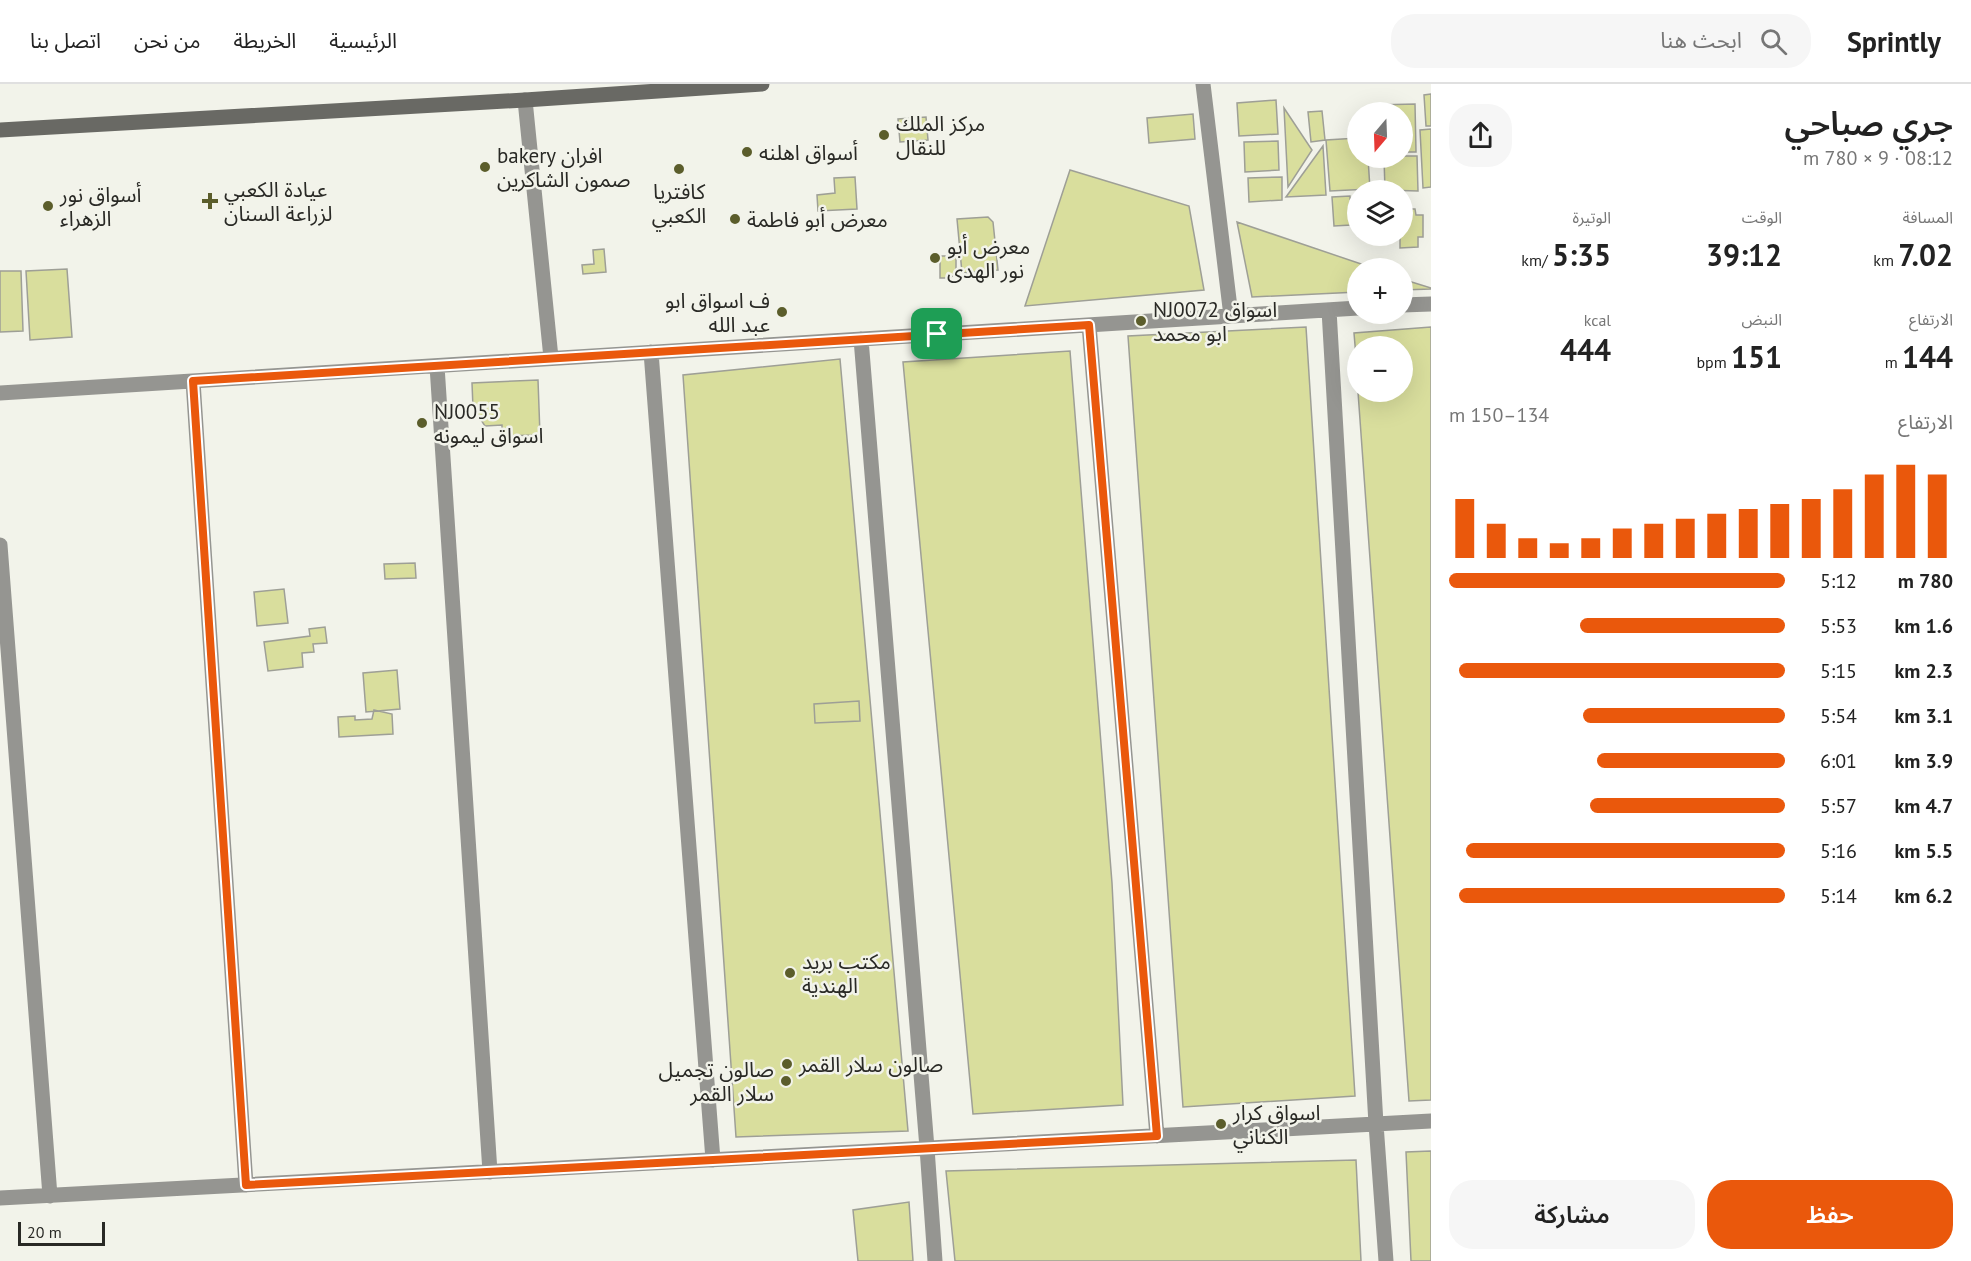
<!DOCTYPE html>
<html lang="ar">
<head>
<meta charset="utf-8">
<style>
  :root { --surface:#fff; --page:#f6f6f6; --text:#222; --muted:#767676; --line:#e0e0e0; --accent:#ea580c }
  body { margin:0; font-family:"PT Sans","Noto Sans Arabic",sans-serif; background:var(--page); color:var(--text); direction:rtl; height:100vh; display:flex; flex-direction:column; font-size:22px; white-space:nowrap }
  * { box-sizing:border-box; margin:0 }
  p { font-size:20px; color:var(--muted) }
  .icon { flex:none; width:33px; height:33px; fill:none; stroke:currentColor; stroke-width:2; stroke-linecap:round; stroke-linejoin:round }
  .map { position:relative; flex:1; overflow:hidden; direction:ltr }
  .sheet { display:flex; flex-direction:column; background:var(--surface); width:540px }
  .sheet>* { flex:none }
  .needle { width:39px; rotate:199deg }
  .tools { position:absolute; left:1347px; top:18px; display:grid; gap:12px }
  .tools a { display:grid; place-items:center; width:66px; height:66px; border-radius:50%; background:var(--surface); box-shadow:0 6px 24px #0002; font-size:30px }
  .scale { position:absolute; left:18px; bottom:15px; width:87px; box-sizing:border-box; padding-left:6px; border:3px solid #292925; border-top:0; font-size:16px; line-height:21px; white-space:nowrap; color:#292925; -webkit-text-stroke:4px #f2f3ea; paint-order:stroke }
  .pin { position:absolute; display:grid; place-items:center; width:51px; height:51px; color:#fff; margin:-26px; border-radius:12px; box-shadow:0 3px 9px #0006 }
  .round { display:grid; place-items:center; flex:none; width:63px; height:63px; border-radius:24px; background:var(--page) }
  .overview { display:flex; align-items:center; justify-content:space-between; height:102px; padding:0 18px }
  h1 { font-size:33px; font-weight:600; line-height:45px }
  .stats { display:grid; grid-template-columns:repeat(3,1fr); gap:9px; height:102px; padding:6px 18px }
  .stats div { display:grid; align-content:center }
  .stats b { font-size:30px; font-weight:600 }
  .stats small { font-size:16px; font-weight:400 }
  .stats p { font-size:16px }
  .chart { height:168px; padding:12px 18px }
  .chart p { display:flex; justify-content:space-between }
  .chart svg { width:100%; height:108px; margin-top:6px; stroke:var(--accent); stroke-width:6 }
  .action { display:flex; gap:12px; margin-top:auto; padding:12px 18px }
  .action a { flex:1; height:69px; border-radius:24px; background:var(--accent); color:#fff; font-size:24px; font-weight:600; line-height:69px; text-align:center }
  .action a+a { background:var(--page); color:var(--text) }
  ul { padding:0 18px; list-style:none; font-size:20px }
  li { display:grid; grid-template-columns:96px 72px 1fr; align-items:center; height:45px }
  li i { height:15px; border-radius:8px; background:var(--accent) }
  header { display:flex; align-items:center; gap:36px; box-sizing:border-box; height:84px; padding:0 30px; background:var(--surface); border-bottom:2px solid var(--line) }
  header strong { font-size:28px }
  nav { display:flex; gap:33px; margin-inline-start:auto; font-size:21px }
  .search { width:420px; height:54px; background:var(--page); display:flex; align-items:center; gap:15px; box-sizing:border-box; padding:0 21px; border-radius:24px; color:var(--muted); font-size:22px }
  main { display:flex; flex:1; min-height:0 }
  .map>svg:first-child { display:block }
</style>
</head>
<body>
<header>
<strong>Sprintly</strong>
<div class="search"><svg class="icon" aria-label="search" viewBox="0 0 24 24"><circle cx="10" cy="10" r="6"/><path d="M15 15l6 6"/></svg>ابحث هنا</div>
<nav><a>الرئيسية</a><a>الخريطة</a><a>من نحن</a><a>اتصل بنا</a></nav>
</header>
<main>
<section class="sheet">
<div class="overview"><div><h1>جري صباحي</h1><p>08:12 · 9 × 780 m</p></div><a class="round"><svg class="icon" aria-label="share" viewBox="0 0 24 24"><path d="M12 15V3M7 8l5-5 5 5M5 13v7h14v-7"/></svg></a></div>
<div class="stats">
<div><p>المسافة</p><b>7.02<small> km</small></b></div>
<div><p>الوقت</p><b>39:12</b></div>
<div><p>الوتيرة</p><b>5:35<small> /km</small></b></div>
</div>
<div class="stats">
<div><p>الارتفاع</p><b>144<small> m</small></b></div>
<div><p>النبض</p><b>151<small> bpm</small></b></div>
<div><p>kcal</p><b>444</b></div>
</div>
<div class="chart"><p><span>الارتفاع</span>134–150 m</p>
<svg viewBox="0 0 160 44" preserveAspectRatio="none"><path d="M5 44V20M15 44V30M25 44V36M35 44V38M45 44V36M55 44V32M65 44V30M75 44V28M85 44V26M95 44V24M105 44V22M115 44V20M125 44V16M135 44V10M145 44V6M155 44V10"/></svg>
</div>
<ul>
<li><b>780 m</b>5:12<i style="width:100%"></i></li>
<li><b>1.6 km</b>5:53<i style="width:61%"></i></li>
<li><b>2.3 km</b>5:15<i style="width:97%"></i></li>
<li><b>3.1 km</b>5:54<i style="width:60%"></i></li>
<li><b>3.9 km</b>6:01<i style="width:56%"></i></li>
<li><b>4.7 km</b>5:57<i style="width:58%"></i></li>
<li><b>5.5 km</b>5:16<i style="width:95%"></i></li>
<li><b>6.2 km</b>5:14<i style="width:97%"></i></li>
</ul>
<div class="action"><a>حفظ</a><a>مشاركة</a></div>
</section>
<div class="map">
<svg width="1431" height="1177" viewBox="0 0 1431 1177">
  <rect width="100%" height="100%" fill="#f2f3ea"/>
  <path fill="#d9de9d" stroke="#9e9f96" stroke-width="1.5" d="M1431 10V42H1426L1424 11Z
    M1276 16 1278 50 1239 52 1237 19Z
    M1415 20 1416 68H1402V28H1375V21Z
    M1284 24 1312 66 1288 103Z
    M1322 27 1325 56 1311 58 1308 28Z
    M1193 30 1195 55 1149 59 1147 34Z
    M926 33 928 56 900 58 898 35Z
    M1431 45V103L1423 104 1420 46Z
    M1358 54V74H1368L1370 105 1330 107 1326 56Z
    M1278 57 1279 86 1245 88 1244 58Z
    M1323 62 1326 111 1286 113Z
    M1402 72H1417L1418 107 1385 106 1384 74Z
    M1070 86 1189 122 1204 206 1025 222Z
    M855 93 857 125 818 127 817 111 835 109 834 94Z
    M1282 93V116L1249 118 1248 94Z
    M1350 112 1351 141 1334 142 1332 113Z
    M1402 125H1415L1416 131H1423V153H1418V163L1400 164V152H1402Z
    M988 133 993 138 998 186 962 189 957 135Z
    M1237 138 1373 184H1358V208L1252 213Z
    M604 165 606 188 583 190 582 181 594 180 593 166Z
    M940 172H956V189L950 194H940Z
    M67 185 72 253 30 256 26 187Z
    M0 187H21L23 247 0 248Z
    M1402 195 1431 204V205L1402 206Z
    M1306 243 1355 1012 1183 1023 1128 252Z
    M1431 243V1016L1409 1017 1358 308H1402V262H1358V297L1354 249Z
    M1070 267 1112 799 1123 1021 973 1030 903 278Z
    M840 275 908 1047 736 1053 683 291Z
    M538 296 540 351 502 352V341L485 342 473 324 472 299Z
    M415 479 416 494 385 495 384 480Z
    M284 505 288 539 257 542 254 508Z
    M325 543 327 559 313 560 314 568 302 569 303 583 268 587 264 558 310 552 309 545Z
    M397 586 400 625 366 628 363 589Z
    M859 617 860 637 815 639 814 620Z
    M374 626 392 630 393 650 339 653 338 633 355 632V636L372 635Z
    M1431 1067V1177H1411L1406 1068Z
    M1356 1076 1361 1177H955L946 1087Z
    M909 1118 913 1177H858L853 1126Z"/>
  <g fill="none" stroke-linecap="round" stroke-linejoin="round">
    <path stroke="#959591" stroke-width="15" d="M1203 0 1231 232
      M525 16 551 274
      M1402 221 1431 220
      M1329 226 1376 1040 1386 1177
      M1089 241 1157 1052
      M861 255 927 1064 935 1177
      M651 268 713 1076
      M437 282 490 1088
      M193 297 246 1101
      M0 309 1358 224
      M0 461 50 1112
      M0 1114 1431 1037"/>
    <path stroke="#696964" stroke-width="15" d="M0 46 525 16 762 0"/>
  </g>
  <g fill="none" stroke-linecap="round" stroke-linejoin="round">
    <defs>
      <path id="route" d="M1089 241 1157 1052 246 1101 193 297Z"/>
    </defs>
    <use href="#route" stroke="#fff" stroke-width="12"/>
    <use href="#route" stroke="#ea580c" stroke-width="8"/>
  </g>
  <g fill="#5b5d2b" stroke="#f2f3ea" stroke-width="2">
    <circle cx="884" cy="51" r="6"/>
    <circle cx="747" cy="68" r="6"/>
    <circle cx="485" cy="83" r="6"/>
    <circle cx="679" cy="85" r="6"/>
    <path d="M207 108h6v6h6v6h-6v6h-6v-6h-6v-6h6z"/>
    <circle cx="48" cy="122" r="6"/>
    <circle cx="735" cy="135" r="6"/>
    <circle cx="935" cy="174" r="6"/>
    <circle cx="782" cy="228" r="6"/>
    <circle cx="1141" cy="237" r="6"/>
    <circle cx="422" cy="339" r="6"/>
    <circle cx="790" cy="889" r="6"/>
    <circle cx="787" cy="980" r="6"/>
    <circle cx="786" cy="997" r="6"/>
    <circle cx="1221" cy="1040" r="6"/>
  </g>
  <g text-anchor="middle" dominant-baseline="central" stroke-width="5" stroke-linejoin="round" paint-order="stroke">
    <g font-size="21" fill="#292925" stroke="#f2f3ea" text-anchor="start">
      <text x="896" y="39">مركز الملك<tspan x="896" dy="24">للنقال</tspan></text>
      <text x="759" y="68">أسواق اهلنه</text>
      <text x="497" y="71">bakery افران<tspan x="497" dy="24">صمون الشاكرين</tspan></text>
      <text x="224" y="105">عيادة الكعبي<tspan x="224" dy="24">لزراعة السنان</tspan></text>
      <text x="679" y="107" text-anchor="middle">كافتريا<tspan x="679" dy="24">الكعبي</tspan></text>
      <text x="60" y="110">أسواق نور<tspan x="60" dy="24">الزهراء</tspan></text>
      <text x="747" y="135">معرض أبو فاطمة</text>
      <text x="947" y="162">معرض أبو<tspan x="947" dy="24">نور الهدى</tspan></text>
      <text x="770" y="216" text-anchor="end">ف اسواق ابو<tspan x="770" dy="24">عبد الله</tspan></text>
      <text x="1153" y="225">NJ0072 اسواق<tspan x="1153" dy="24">ابو محمد</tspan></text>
      <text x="434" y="327">NJ0055<tspan x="434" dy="24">اسواق ليمونه</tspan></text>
      <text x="802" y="877">مكتب بريد<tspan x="802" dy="24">الهندية</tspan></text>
      <text x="799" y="980">صالون سلار القمر</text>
      <text x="774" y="985" text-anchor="end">صالون تجميل<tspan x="774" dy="24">سلار القمر</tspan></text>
      <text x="1233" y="1028">اسواق كرار<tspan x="1233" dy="24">الكناني</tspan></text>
    </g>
  </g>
</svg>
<div class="tools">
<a><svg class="needle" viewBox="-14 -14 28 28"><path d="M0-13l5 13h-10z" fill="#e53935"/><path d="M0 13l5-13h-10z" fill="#767676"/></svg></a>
<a><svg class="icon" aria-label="layers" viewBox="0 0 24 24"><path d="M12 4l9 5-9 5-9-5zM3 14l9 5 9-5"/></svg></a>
<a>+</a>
<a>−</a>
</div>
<div class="scale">20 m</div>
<div class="pin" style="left:937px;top:250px;background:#1e9e55"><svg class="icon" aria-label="arrive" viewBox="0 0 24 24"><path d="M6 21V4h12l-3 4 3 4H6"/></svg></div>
</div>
</main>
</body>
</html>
